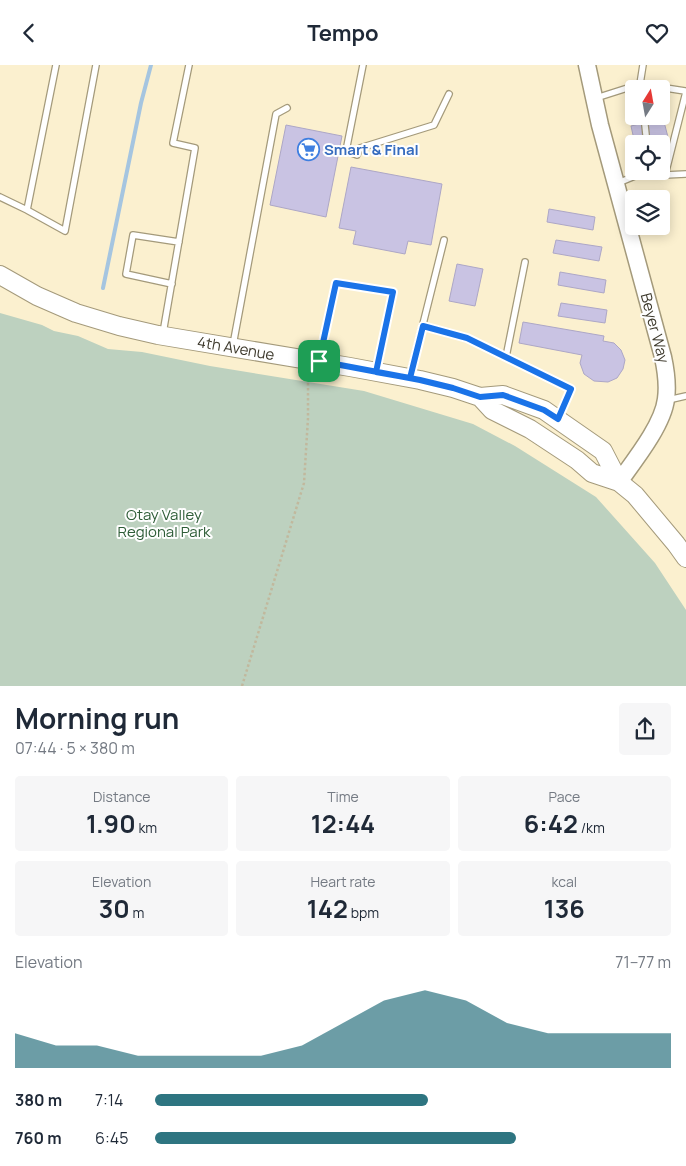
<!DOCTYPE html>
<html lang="en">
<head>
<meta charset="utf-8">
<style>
  :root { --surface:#fff; --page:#f6f6f7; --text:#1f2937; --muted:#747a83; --accent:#2e7581 }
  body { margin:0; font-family:Manrope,sans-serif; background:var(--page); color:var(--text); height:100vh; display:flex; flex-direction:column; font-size:19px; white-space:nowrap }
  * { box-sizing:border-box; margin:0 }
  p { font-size:16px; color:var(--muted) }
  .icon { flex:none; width:28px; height:28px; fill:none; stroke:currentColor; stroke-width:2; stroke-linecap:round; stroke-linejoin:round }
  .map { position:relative; height:621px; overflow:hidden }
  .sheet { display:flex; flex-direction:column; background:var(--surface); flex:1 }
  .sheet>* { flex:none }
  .needle { width:32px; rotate:11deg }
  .fabs { position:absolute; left:625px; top:15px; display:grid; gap:10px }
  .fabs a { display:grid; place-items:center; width:45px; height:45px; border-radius:5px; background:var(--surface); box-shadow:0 2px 12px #0003; font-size:25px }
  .pin { position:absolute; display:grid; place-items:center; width:42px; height:42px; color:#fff; margin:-21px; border-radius:10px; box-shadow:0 2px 8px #0006 }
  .round { display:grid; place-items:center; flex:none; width:52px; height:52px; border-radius:5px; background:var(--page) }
  .head { display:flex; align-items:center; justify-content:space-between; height:85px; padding:0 15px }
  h1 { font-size:28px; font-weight:700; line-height:38px }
  .metrics { display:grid; grid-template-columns:repeat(3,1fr); gap:8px; height:85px; padding:5px 15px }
  .metrics div { display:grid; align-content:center; border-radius:5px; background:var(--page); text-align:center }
  .metrics b { font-size:25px; font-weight:700 }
  .metrics small { font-size:14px; font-weight:400 }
  .metrics p { font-size:14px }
  .chart { height:140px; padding:10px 15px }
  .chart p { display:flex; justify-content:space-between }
  .chart svg { width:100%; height:90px; margin-top:5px; fill:var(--accent); opacity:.7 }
  ul { padding:0 15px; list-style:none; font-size:16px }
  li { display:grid; grid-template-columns:80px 60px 1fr; align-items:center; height:38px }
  li i { height:12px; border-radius:6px; background:var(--accent) }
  header { display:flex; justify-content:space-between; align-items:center; height:65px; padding:0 15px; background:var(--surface); font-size:22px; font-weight:700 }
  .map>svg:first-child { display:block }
</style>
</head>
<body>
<header><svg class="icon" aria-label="back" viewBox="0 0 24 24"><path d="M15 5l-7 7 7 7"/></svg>Tempo<svg class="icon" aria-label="heart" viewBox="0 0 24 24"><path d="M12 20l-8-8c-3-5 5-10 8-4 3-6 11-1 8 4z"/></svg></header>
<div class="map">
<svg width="686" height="621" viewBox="0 0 686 621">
  <rect width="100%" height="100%" fill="#fbf0cf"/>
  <path fill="#bdd1bf" d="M0 248 42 260 54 266 78 271 108 284 142 287 210 301 364 326 473 359 515 381 596 432 655 498 686 545V621H0Z"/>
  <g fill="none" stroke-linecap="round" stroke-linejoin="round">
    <path stroke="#a5c5e0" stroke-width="4" d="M103 223 141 38 151 0"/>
  </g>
  <path fill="#c9c3e3" stroke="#ada7c6" d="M663 53 669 76 659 79H635L631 61Z
    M286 60 342 71 326 152 270 140Z
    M351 102 442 119 431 180 408 176 405 189 353 179 356 166 339 163Z
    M549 144 595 152 593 165 547 157Z
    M556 175 602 182 599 196 553 188Z
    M457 199 483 204 475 241 449 236Z
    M560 207 606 215 604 228 558 220Z
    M561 238 607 245 605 258 558 251Z
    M523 257 604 271 603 276 614 278 621 285 625 295 623 304 617 313 608 317 594 316 584 309 580 298 582 290 519 278Z"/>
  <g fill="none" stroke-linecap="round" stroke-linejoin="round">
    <defs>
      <path id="service" d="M56 0 27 145 65 166 96 0
        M363 0 346 86 357 90 360 83 434 60 449 29
        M640 24V19L643 0
        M596 33 640 19 685 26
        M644 51 647 79
        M655 106 665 110 686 27
        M665 110 686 109
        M618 118 647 106
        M0 132 27 145
        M172 219 126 209 133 170 179 177
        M423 261 467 273 571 324 558 353
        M163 268 195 83 173 78 189 0
        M233 280 276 49 287 43
        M506 292 525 197
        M320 294 336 218 393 227 377 305
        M410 311 444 175
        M668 335 686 331"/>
      <path id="secondary" d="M587 0 600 60 663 292C666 306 668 320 666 334 663 360 634 396 619 417"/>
      <path id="primary" d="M0 210 37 231 76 248 119 261 158 270 350 302 420 315 453 323 480 332 503 330 544 345 603 386 619 417
        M480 332 492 345 530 364 577 395 592 408 619 417 635 430 676 479 686 493"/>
    </defs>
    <use href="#service" stroke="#a49a7b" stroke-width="8"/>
    <use href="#secondary" stroke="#a49a7b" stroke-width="19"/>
    <use href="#primary" stroke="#a49a7b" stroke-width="20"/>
    <path stroke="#c1b89d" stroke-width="2.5" stroke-dasharray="2.5 2.5" stroke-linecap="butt" d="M242 621 304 418 308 353V309"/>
    <use href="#service" stroke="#fff" stroke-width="5.5"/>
    <use href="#secondary" stroke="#fff" stroke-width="16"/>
    <use href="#primary" stroke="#fff" stroke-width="18"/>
  </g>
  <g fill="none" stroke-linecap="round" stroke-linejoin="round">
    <defs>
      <path id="route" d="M319 296 420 315 453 323 480 332 503 330 544 345 558 354 571 324 467 273 423 261 410 313 376 307 393 227 336 218 319 296"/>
    </defs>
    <use href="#route" stroke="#fff" stroke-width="10"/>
    <use href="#route" stroke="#1a73e8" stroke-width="6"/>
  </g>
  <defs>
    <symbol id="supermarket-ring" viewBox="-11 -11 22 22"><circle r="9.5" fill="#fefefe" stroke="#3f7fe0" stroke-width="1.5"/><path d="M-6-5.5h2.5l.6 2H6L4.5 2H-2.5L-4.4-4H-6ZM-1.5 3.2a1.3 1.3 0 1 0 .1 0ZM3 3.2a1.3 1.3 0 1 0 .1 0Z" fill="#3f7fe0"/></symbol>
  </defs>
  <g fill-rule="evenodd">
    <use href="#supermarket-ring" x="296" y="72" width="25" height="25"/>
  </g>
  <g text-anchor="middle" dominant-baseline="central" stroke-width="4" stroke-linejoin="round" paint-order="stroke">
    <g font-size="15" font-weight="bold" fill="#366cbe" stroke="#fefefe" text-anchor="start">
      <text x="324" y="84">Smart &amp; Final</text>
    </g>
    <g font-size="15" fill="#3b372a" stroke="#fefefe">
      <text transform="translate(655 263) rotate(75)">Beyer Way</text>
      <text transform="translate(236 283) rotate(10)">4th Avenue</text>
    </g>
    <g font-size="15" fill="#2d5c36" stroke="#fefefe">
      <text x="164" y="449">Otay Valley<tspan x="164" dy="17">Regional Park</tspan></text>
    </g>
  </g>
</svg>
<div class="fabs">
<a><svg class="needle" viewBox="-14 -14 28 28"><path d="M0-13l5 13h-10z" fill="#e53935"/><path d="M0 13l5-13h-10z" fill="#747a83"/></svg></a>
<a><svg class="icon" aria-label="locate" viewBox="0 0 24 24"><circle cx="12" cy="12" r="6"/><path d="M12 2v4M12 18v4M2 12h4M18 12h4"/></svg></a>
<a><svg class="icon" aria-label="layers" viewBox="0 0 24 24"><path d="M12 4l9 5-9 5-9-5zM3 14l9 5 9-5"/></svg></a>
</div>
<div class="pin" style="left:319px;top:296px;background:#1e9e55"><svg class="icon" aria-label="arrive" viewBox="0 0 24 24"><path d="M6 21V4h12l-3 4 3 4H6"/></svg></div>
</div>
<section class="sheet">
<div class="head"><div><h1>Morning run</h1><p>07:44 · 5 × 380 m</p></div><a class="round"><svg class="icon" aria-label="share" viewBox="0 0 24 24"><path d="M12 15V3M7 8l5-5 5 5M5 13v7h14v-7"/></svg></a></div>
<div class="metrics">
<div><p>Distance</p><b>1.90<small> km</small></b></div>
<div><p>Time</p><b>12:44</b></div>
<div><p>Pace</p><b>6:42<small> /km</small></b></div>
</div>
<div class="metrics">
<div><p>Elevation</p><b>30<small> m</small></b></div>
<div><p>Heart rate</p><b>142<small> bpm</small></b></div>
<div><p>kcal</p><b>136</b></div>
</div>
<div class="chart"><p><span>Elevation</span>71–77 m</p>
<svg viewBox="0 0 160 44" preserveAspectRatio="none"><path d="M0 44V27L10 33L20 33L30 38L40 38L50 38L60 38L70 33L80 22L90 11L100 6L110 11L120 22L130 27L140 27L150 27L160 27V44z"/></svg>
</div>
<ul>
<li><b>380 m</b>7:14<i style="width:53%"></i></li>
<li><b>760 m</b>6:45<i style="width:70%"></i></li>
</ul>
</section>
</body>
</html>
